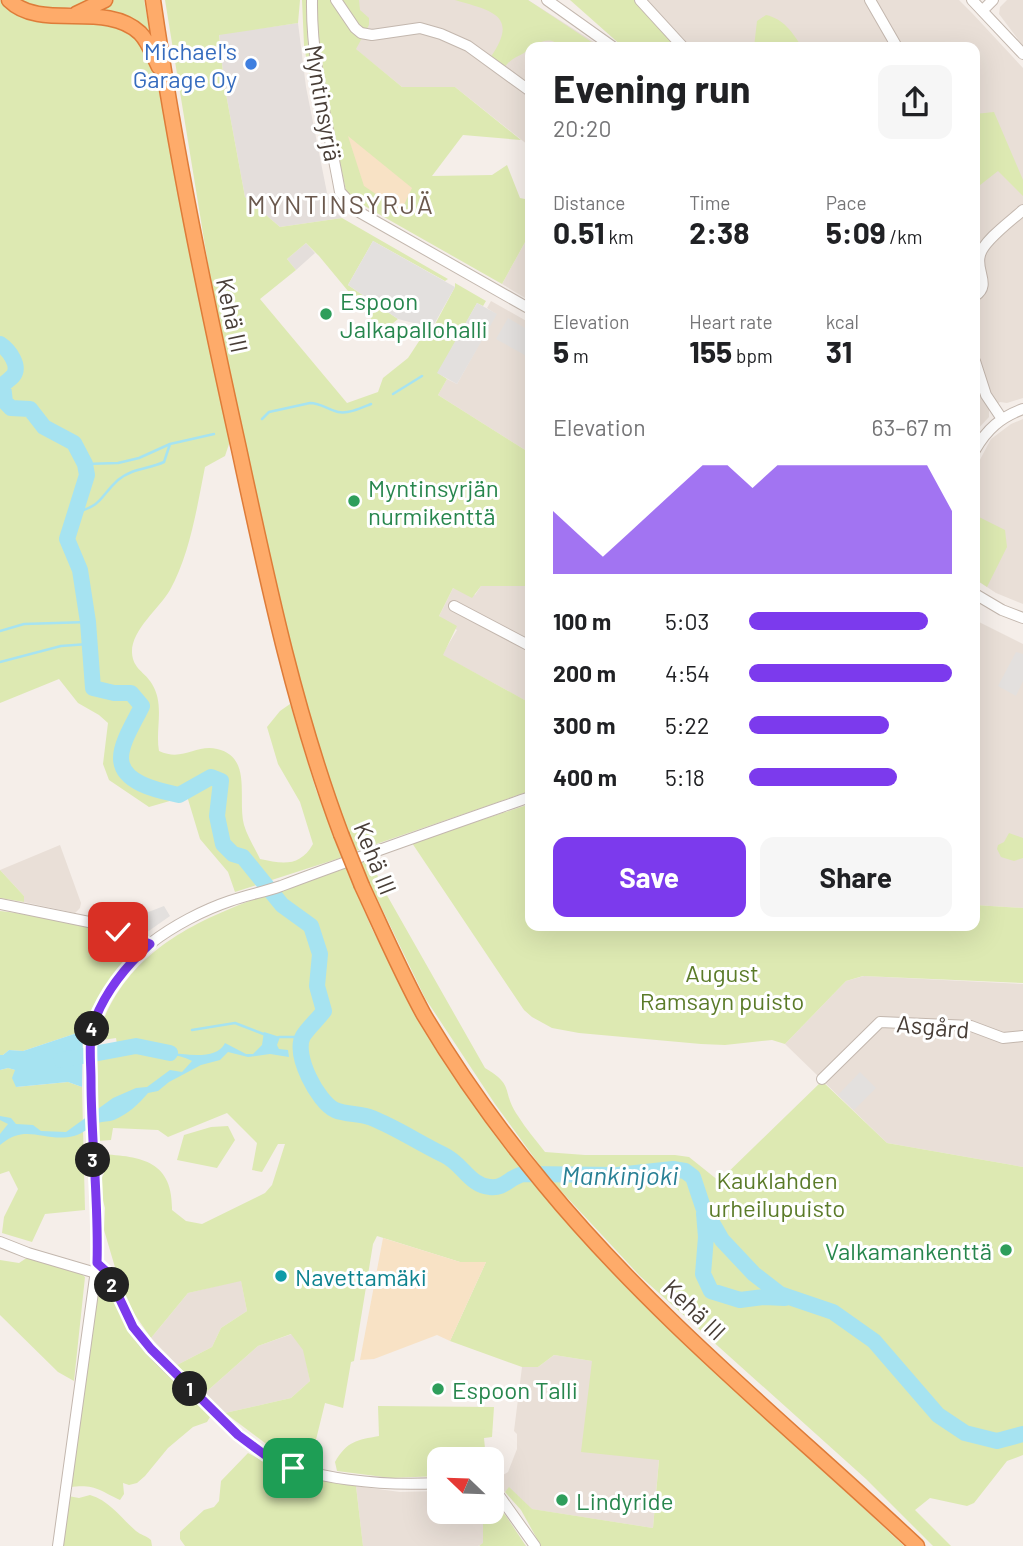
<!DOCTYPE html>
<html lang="en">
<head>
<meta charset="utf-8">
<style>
  :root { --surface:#fff; --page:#f6f6f6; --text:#202124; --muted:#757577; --accent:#7c3aed }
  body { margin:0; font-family:Barlow,sans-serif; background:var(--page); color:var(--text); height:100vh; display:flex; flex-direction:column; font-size:26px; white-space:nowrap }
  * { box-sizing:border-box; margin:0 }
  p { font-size:23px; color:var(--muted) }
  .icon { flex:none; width:38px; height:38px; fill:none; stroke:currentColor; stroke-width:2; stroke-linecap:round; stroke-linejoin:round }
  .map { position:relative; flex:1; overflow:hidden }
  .drawer { position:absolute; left:525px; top:42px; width:455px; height:889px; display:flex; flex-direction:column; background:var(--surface); border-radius:14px; box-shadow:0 7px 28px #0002 }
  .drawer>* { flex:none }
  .needle { width:46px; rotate:293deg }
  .fabs { position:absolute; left:427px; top:1447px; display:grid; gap:14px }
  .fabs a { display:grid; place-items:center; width:77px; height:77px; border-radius:14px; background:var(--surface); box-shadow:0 7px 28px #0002; font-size:35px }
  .pin { position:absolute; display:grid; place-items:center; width:60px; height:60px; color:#fff; margin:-30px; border-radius:14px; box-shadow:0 4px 10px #0006 }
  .km { position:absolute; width:35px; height:35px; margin:-18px; border-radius:50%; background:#222; color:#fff; font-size:19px; line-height:35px; text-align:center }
  .round { display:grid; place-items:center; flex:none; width:74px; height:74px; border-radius:14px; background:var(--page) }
  .head { display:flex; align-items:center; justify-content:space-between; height:119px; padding:0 28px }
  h1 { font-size:38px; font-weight:700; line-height:52px }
  .stats { display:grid; grid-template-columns:repeat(3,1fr); gap:10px; height:119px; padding:7px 28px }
  .stats div { display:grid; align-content:center }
  .stats b { font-size:30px; font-weight:700 }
  .stats small { font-size:19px; font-weight:400 }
  .stats p { font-size:19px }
  .chart { height:196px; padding:14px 28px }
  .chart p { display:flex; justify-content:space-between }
  .chart svg { width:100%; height:126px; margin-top:7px; fill:var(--accent); opacity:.7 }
  .cta { display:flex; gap:14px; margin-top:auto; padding:14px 28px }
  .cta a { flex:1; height:80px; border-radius:14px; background:var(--accent); color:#fff; font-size:28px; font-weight:700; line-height:80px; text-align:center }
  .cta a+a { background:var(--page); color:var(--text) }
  ul { padding:0 28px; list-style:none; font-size:23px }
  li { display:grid; grid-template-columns:112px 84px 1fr; align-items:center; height:52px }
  li i { height:18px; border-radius:9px; background:var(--accent) }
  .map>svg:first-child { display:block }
</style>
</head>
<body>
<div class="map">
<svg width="1023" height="1546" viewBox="0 0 1023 1546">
  <rect width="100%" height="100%" fill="#f5eee9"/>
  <path fill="#e9dfd7" d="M316 0H528L602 47H530V191L528 145 455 87H402L315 16Z
    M648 0H959L972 13 1023 68V398L1007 403 1000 402 989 410V417L975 432V47H690Z
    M1007 0H1023V46L999 14 1000 7Z
    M530 199V301L502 284 529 235Z
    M491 301 530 323V453L438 395 447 379 457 384 496 314 487 308Z
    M1023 419V604L996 593 975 579V469L991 439 1011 424Z
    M527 585 530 586V703L442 655 457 630 439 616 453 588 475 595 481 586Z
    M975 620 1023 644V908L975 905Z
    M60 845 81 903 80 908 75 913 24 902V896L0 870Z
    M864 976 1023 984V1167L887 1143 785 1044 846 981Z
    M241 1280 247 1311 221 1328 212 1347 177 1365 151 1338 188 1293Z
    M292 1334 304 1350 310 1381 291 1398 225 1413 205 1393 258 1346Z
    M554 1355 592 1361 659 1459 653 1528 531 1509 509 1488 505 1492 496 1484 498 1478 508 1472 517 1449V1434L514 1431 522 1367H538Z
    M356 1486 400 1492 439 1491V1512H483V1544L478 1546H363Z"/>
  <path fill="#e4dedb" d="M298 23 306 87 327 193 335 211 342 218 280 227 245 197 224 83 219 34Z
    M306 243 315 253 296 270 287 259Z"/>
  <path fill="#dde9b2" d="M0 0C5 5 9 12 16 14 56 32 120 6 146 49 151 57 153 67 156 75L192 264 230 441 225 456 205 467C197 507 190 554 170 590 159 609 131 630 132 653 133 669 145 672 152 684 165 705 155 729 159 751 183 762 196 744 217 749 253 757 237 799 244 825 247 836 255 848 260 859 283 864 300 867 313 844L300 802 278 764 267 727 280 711 290 704 316 790 343 857 235 892 228 872 200 839 187 796 149 807 109 780 103 764 108 723 99 715 78 703 59 679 0 703Z
    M20 0H96C73 9 42 14 20 0Z
    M113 0H144L151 39 92 13Z
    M165 0H300L298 23 219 35 224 83 245 197 280 227 342 218 448 279 445 281 373 241 348 285 398 319 382 332 319 256 306 243 287 259 296 270 260 299 347 403 378 392 383 378 408 358 429 326 433 328 455 287V283L486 301 483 306 477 303 438 373 447 379 438 395 530 453V586H481L472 598 453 588 439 616 457 626 443 655 530 703V791L356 851 329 782 300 688 244 448 216 313Z
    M302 0H306L308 46 325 134 320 137 304 45Z
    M316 0H359L360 10 369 18V25L356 49 402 87H455L521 140 463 135 432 176 492 175 507 165 520 198 530 200 529 235 502 284 347 196 319 63 315 16Z
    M455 0H528L599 47H562C548 35 540 42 527 51 518 57 511 58 504 68L490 58C520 15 492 11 455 0Z
    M570 0H634L678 47H623Z
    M766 15C784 19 792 32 802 47H754L757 21Z
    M994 112 1023 180V196L998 171 975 189V114Z
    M975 515 1005 530 1007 547 987 587 975 579 977 564 975 562Z
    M530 804V926L718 928 975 926V905L1023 908V983L863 976 846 981 785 1044 772 1040 725 1045 701 1044 579 1033 552 1028 532 1017 524 1010 412 843Z
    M1009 833 1023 838V858L1014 861 1001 857 997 849 998 845 1004 842Z
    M371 857 380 883 485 1068C516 1086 501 1092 518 1116 526 1129 536 1140 545 1152L585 1155H675L689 1157 719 1181 822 1081 887 1143 1023 1167V1455L1007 1461 974 1503 967 1506 930 1498 915 1510 951 1546H933L866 1479 640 1276 549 1178 495 1104 425 998 359 861Z
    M345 865 372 929 398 978 538 1186 578 1234 654 1312 904 1546H541L521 1510 505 1492 509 1487 532 1509 653 1528 659 1460 581 1452 592 1361 554 1355 538 1367H522L450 1341 486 1262H460L377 1236 373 1244 354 1361 351 1362 343 1408 325 1403 310 1464 273 1449 225 1413 291 1398 310 1381 303 1350 291 1334 258 1346 205 1393 177 1365 212 1347 221 1328 247 1311 241 1281 188 1293 151 1338 135 1315 122 1291 104 1230 105 1208 99 1185 104 1173 97 1163V1154C139 1156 173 1159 172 1210L186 1221 202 1224 265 1193 272 1185 285 1144H278L262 1172 252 1170 257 1143 227 1113 168 1137 158 1130 113 1128 111 1140 98 1141 94 1067 98 1058 119 1056 116 1038 96 1041C131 922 247 907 345 865Z
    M0 870 24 896V902L0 898Z
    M0 911C34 915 105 925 132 944 130 959 114 973 105 986 96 999 89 1015 83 1031L23 1051 9 1050 3 1055H0Z
    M8 1068 15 1070 16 1087 68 1082 82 1087 85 1210 45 1214 32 1242 2 1233 4 1217 18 1189 9 1171 0 1174V1070Z
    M228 1126 235 1140 217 1168 177 1160 184 1135 211 1127Z
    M28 1257 80 1273 85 1277 74 1381 58 1372 0 1315V1260L19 1263Z
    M102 1283 106 1284 127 1327 210 1417 207 1422 193 1427 168 1448 145 1476 137 1483 129 1485 123 1483 124 1494 120 1500C99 1490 95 1484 70 1487L99 1285Z
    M378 1406 494 1407 492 1437 484 1438 486 1459 439 1460V1476L391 1478 337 1471 335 1462C347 1441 357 1440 379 1436Z
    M248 1453 288 1474 356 1486 363 1546H185L180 1539V1532L204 1510 214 1507 219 1501 221 1481Z
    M90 1495C110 1501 121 1518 136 1531 141 1535 145 1535 151 1540L152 1546H61L68 1496 79 1498Z
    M492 1500 506 1516 526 1546H479L483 1543V1512H492Z"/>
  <path fill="#f8e2c5" d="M348 136 412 188 401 211 364 186Z
    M383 1238 460 1262H486L450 1341 437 1335 374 1359 360 1360Z"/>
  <path fill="#e3e0de" d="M373 241 455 287 432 328 398 319 348 285Z
    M477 303 497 314 457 384 437 373Z
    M508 318 530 331V358L496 339Z
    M1016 652 1023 654V681L1016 696 998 686Z
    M164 906 170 916 143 935 128 930 125 921Z
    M860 1072 876 1088 854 1110 838 1095Z"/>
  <path fill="#a6e3f1" d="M83 1031 82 1087 68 1082 16 1087 12 1078 15 1070 8 1068 0 1070V1055H3L9 1050 23 1051Z
    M264 1032 280 1037 277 1045 279 1049 288 1050 289 1057 270 1054 248 1057 228 1052 220 1060 201 1065 169 1082 158 1091 148 1093C139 1104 128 1114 114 1120 109 1122 103 1121 98 1123 90 1127 82 1134 74 1136 44 1143 26 1122 0 1145V1134L8 1124 0 1120V1116L11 1118 16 1124 33 1125 41 1131 66 1132 113 1098 136 1088 147 1087 170 1070 182 1072 192 1061C177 1052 156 1056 139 1052L140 1049C164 1049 214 1066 225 1043L246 1054H253L262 1045Z"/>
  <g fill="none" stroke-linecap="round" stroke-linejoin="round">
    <path stroke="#a6e3f1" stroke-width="2.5" d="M393 394 422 376
      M262 419 269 412 310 403C321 403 328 410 338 412 349 414 361 408 371 404
      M85 464 118 463 139 458 170 444 214 434
      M75 513C105 504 99 497 118 480 132 468 149 469 164 462L170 444
      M0 631 24 624 88 622
      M0 662 61 646 88 644
      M192 1030 235 1023 266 1035
      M279 1037H302"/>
    <path stroke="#a6e3f1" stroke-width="16" d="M0 344C9 350 21 366 13 376 10 379 6 382 3 385L5 402 11 408 30 409 44 427 74 443 85 464 87 475 67 539 80 570 88 622 93 688 114 693H131L142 706C135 721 121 742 121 758 121 784 161 791 179 795L211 777 221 781 217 816 223 844 233 854 243 857 282 905 311 926 320 954 317 986 324 1011C318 1019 308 1028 303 1036 293 1055 318 1102 335 1110 347 1115 361 1113 372 1118 397 1128 419 1143 444 1155 462 1163 470 1186 490 1187 505 1189 510 1176 524 1174L617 1175 673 1169 685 1171 693 1177 703 1207 722 1240 754 1274 780 1294 833 1312 874 1341 938 1415 965 1433 997 1441 1023 1434
      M61 1060 136 1046 170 1053
      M704 1213 706 1237 703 1274 711 1291 740 1300 764 1297 785 1298"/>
    <defs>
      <path id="minor" d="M312 0C311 65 329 129 340 192L359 212 530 309
        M336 0 355 28 361 33 372 35 420 28 441 34 468 46 530 91
        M547 0 613 47
        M640 0 683 47
        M870 0 897 47
        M972 0 1023 54
        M983 10 993 0
        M975 296C992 285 975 271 980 255 983 241 1012 220 1023 210
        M975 361 986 395 1002 419
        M975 450C987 429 1001 417 1023 409
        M975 594 1002 610 1023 618
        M454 606 530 646
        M0 904 89 922 150 944
        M822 1079 880 1022 971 1026 1003 1038 1023 1036
        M0 1242 28 1253 96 1273
        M97 1263C115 1279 120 1306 133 1327 149 1352 174 1373 195 1393 217 1414 237 1437 263 1453 306 1481 389 1486 439 1483
        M492 1491 500 1497 535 1546
        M58 1546 97 1263C99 1203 91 1143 91 1083 91 1066 89 1047 92 1030 99 998 126 963 151 943 173 926 203 910 230 901 247 895 264 892 281 886 363 855 447 826 530 797"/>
      <path id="highway" d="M9 0C41 32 105 0 140 33 149 42 153 55 159 67
        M153 0C175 151 206 300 239 449 267 579 294 709 341 834
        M76 14 105 0
        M362 886C382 929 401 973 424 1015 459 1074 500 1131 544 1184 654 1318 791 1428 917 1546"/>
    </defs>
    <use href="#minor" stroke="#c3b7ae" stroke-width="12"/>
    <use href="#highway" stroke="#de7c39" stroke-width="17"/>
    <use href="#minor" stroke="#fff" stroke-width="10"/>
    <use href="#highway" stroke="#feab6a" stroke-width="14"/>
    <defs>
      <path id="highway-bridge" d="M341 834 362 886"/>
    </defs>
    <use href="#highway-bridge" stroke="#de7c39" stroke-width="17" stroke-linecap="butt"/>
    <use href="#highway-bridge" stroke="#feab6a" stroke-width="14"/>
  </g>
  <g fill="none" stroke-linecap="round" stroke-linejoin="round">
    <defs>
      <path id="route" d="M118 932 150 944C127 965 105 992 94 1022 88 1040 91 1062 91 1080 91 1141 99 1202 97 1263L107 1272 133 1327 151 1349 238 1435 265 1455 293 1468"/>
    </defs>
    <use href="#route" stroke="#fff" stroke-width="14"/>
    <use href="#route" stroke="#7c3aed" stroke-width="9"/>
  </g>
  <circle fill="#3f7fe0" stroke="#fff" stroke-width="2.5" cx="251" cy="64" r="7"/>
  <g fill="#2e9e5b" stroke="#fff" stroke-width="2.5">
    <circle cx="326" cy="314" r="7"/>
    <circle cx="354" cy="501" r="7"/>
    <circle cx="1006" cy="1250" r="7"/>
    <circle cx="438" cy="1389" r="7"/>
    <circle cx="562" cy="1500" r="7"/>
  </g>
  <circle fill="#0f9aa8" stroke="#fff" stroke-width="2.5" cx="281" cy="1276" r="7"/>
  <g text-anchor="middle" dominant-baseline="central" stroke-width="6" stroke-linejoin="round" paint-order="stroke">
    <g font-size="24" fill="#366cbe" stroke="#fff" text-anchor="end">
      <text x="237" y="50">Michael's<tspan x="237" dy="28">Garage Oy</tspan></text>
    </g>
    <g font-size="24" fill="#483e37" stroke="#fff">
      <text transform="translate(324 103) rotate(80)">Myntinsyrjä</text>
      <text transform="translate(233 315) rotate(78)">Kehä III</text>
      <text transform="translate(376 858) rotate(68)">Kehä III</text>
      <text transform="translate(933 1026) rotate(5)">Asgård</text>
      <text transform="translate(695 1309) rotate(44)">Kehä III</text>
    </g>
    <g font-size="24" fill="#27864d" stroke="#fff" text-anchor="start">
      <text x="340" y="300">Espoon<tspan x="340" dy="28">Jalkapallohalli</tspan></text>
      <text x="368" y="487">Myntinsyrjän<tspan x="368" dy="28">nurmikenttä</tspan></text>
      <text x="992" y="1250" text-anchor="end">Valkamankenttä</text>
      <text x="452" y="1389">Espoon Talli</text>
      <text x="576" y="1500">Lindyride</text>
    </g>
    <g font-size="24" fill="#5b7b29" stroke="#fff">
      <text x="722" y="972">August<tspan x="722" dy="28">Ramsayn puisto</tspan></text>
      <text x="777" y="1179">Kauklahden<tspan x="777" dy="28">urheilupuisto</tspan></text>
    </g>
    <g font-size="24" fill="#0d838f" stroke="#fff" text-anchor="start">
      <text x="295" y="1276">Navettamäki</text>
    </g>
    <g font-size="26" letter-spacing="2" fill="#6b594e" stroke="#fff">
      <text x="341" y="203">MYNTINSYRJÄ</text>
    </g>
    <g font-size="26" font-style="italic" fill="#298095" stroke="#fff">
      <text x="620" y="1174">Mankinjoki</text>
    </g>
  </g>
</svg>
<div class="fabs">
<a><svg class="needle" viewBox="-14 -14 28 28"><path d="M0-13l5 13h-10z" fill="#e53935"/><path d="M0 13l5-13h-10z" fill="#757577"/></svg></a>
</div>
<div class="pin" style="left:293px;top:1468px;background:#1e9e55"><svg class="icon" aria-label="arrive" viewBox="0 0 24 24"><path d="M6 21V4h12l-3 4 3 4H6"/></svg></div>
<div class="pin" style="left:118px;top:932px;background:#d93025"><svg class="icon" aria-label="check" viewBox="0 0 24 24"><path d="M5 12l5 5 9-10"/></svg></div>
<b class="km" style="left:190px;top:1389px">1</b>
<b class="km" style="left:112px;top:1285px">2</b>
<b class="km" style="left:93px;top:1160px">3</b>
<b class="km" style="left:92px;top:1029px">4</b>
<section class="drawer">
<div class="head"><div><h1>Evening run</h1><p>20:20</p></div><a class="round"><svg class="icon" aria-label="share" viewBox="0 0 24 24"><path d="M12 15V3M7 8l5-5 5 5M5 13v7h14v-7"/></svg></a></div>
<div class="stats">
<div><p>Distance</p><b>0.51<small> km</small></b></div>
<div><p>Time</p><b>2:38</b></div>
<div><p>Pace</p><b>5:09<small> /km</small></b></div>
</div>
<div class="stats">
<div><p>Elevation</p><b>5<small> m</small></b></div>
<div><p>Heart rate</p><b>155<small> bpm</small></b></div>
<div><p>kcal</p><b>31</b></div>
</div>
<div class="chart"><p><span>Elevation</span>63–67 m</p>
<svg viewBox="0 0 160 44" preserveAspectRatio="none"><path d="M0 44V22L10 30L20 38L30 30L40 22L50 14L60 6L70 6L80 14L90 6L100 6L110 6L120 6L130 6L140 6L150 6L160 22V44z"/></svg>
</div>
<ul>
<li><b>100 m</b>5:03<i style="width:88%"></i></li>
<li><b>200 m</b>4:54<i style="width:100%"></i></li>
<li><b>300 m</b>5:22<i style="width:69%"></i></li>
<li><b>400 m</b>5:18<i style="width:73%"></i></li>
</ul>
<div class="cta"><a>Save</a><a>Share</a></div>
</section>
</div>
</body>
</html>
